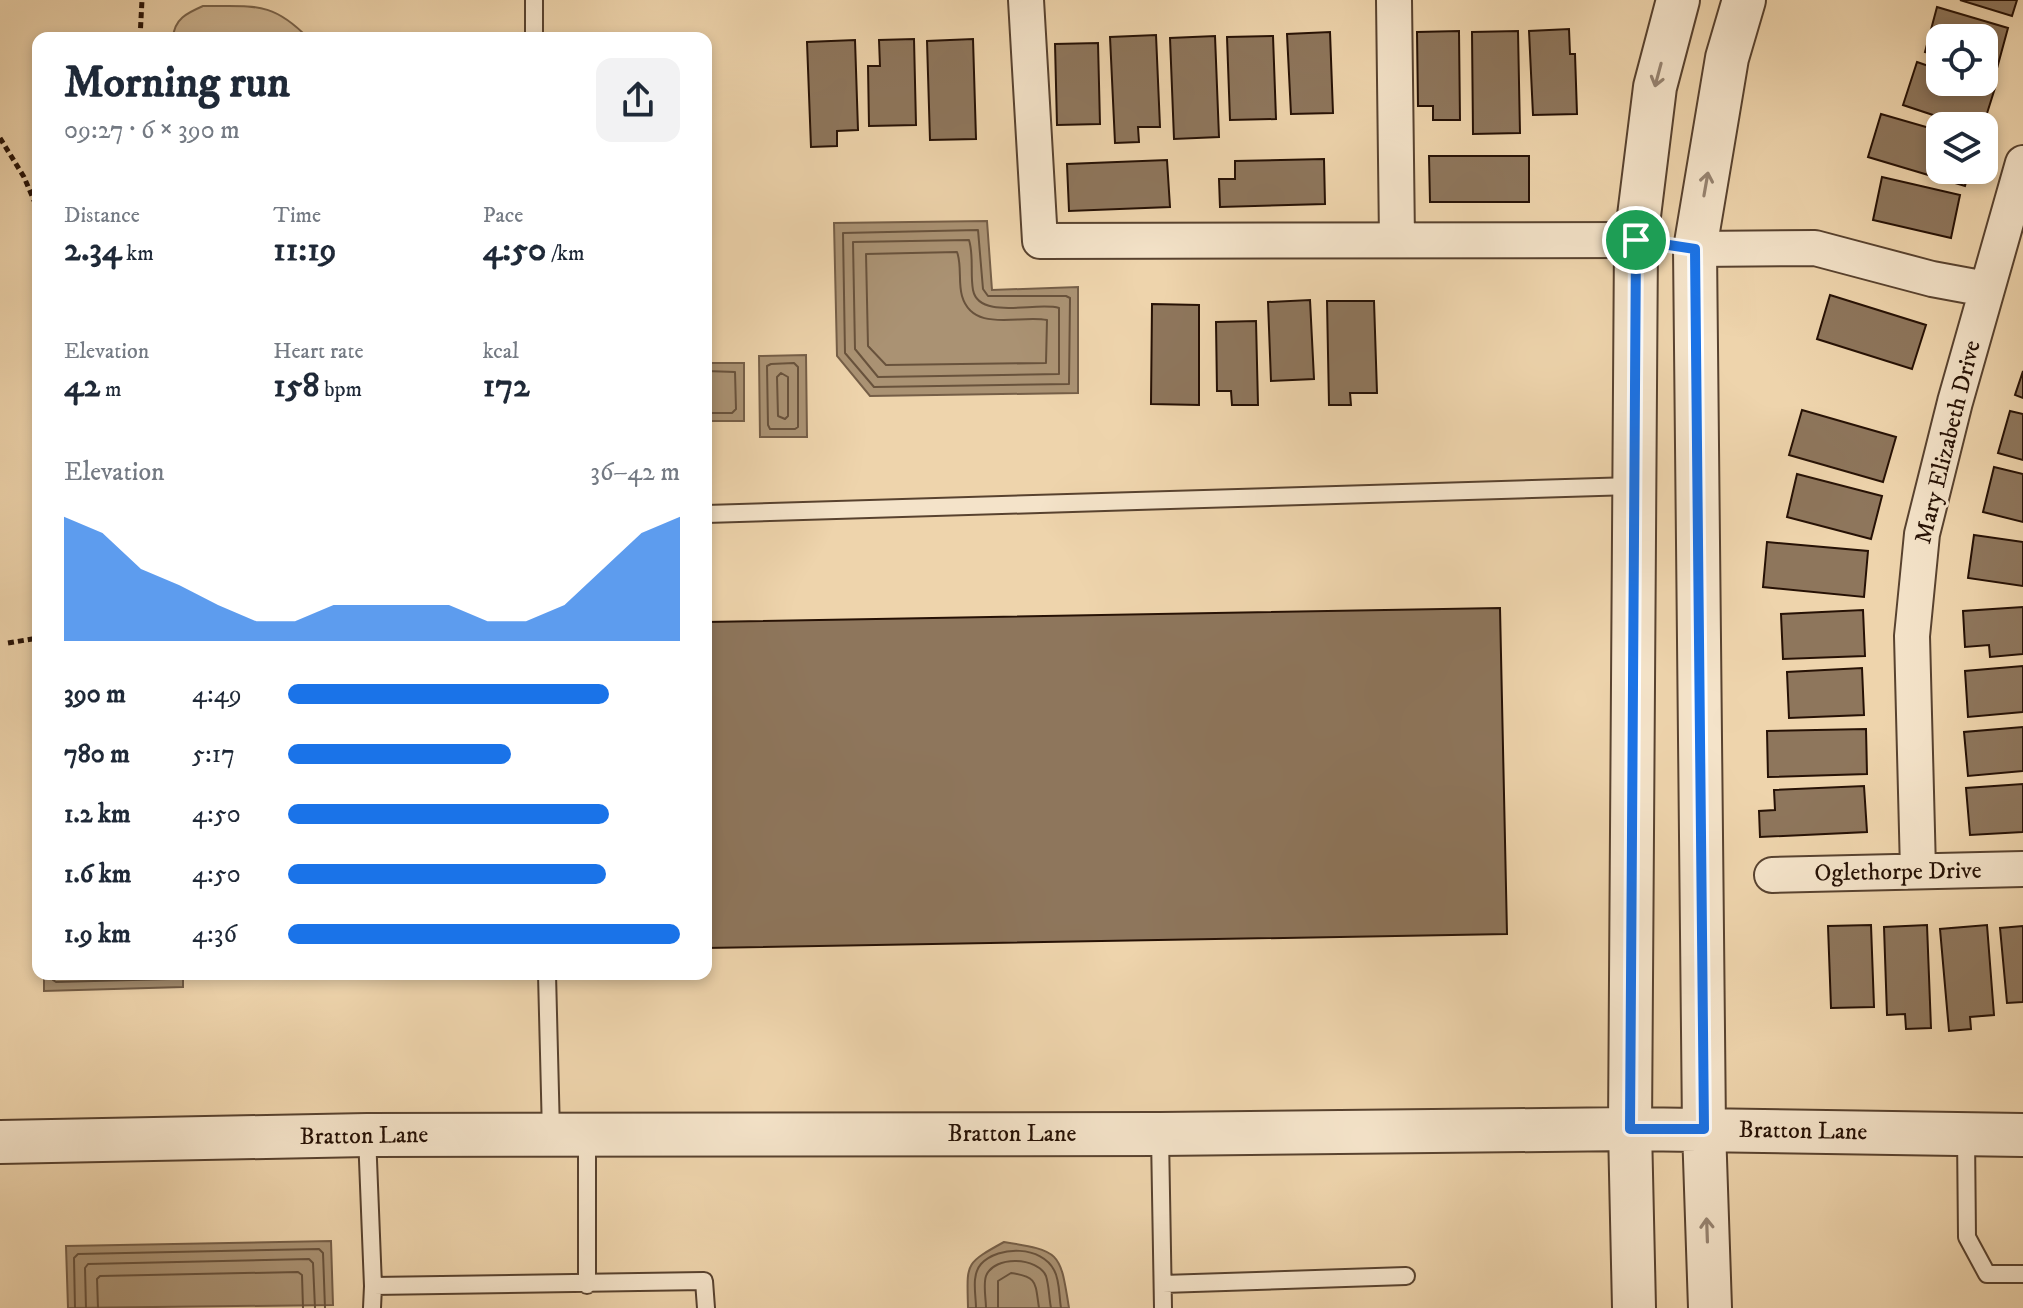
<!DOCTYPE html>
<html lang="en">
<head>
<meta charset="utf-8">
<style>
  :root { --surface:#fff; --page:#f2f2f3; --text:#1f2937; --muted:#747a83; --accent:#1a73e8 }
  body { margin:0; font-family:"IM FELL DW Pica",serif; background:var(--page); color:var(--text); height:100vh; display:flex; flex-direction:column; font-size:30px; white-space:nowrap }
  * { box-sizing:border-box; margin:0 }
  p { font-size:26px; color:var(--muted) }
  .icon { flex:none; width:44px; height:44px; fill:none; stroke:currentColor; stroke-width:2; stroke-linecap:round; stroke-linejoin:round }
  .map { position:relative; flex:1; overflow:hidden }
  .sheet { position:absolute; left:32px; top:32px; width:680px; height:948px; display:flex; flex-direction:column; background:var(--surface); border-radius:16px; box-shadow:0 4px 12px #0003 }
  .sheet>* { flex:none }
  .fabs { position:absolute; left:1926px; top:24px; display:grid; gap:16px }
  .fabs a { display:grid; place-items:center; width:72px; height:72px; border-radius:16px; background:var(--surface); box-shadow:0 4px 12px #0003; font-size:40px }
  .pin { position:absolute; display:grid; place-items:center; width:68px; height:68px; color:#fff; margin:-34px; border:4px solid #fff; border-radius:50%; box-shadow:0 2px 8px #0007 }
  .round { display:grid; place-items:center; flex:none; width:84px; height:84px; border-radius:16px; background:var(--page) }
  .head { display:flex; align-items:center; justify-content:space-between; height:136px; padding:0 32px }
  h1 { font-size:44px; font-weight:700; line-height:60px }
  .metrics { display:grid; grid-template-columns:repeat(3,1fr); gap:12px; height:136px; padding:8px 32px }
  .metrics div { display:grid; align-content:center }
  .metrics b { font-size:34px; font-weight:700 }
  .metrics small { font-size:22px; font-weight:400 }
  .metrics p { font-size:22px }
  .chart { height:224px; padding:16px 32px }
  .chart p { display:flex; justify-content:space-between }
  .chart svg { width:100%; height:144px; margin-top:8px; fill:var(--accent); opacity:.7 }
  ul { padding:0 32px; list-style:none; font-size:26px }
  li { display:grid; grid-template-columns:128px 96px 1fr; align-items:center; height:60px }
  li i { height:20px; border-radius:10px; background:var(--accent) }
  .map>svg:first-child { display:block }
</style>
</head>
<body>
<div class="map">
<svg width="2023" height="1308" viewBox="0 0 2023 1308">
  <rect width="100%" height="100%" fill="#eed4ac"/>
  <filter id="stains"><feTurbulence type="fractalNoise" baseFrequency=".0025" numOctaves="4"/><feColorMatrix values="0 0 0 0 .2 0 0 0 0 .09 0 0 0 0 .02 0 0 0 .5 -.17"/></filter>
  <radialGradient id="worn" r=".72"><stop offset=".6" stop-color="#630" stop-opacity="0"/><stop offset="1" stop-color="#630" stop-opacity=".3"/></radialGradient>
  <path fill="#ccb390" stroke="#79624a" stroke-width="2" d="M203 6C253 7 271 0 308 38H173C174 19 187 13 203 6Z"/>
  <path fill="#aa9273" stroke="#755e47" stroke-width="2" d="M987 221 992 290 1078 287V393L870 396 837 356 834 223Z
    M806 355 807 437H760L759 356Z
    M706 363H744V421H706Z
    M44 974H183V987L44 991Z
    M331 1241 333 1305 68 1308 66 1246Z
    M1004 1242C1061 1251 1060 1252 1069 1308H968C967 1263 964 1264 1004 1242Z"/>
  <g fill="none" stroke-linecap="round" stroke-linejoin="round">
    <path stroke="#68523c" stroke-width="2" d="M978 230 983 289 988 296H1066L1070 298 1069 384 874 387 845 353 843 233Z
      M969 240C974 256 970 274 973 290 979 321 1038 301 1059 308V374L878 377 855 349 853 242Z
      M957 252C962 265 958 282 962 296 973 334 1021 314 1047 320L1046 363 886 365 868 346 866 254Z
      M794 363 798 367V427L795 429H770L768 425 767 366 771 364Z
      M706 371 735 372 736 409 732 413H706
      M781 373 788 377V416L785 419 778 416 777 377Z
      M52 974 53 980 56 982 171 979 175 974
      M75 1308 74 1258 78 1254 319 1249 323 1253 325 1308
      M86 1308 85 1268 88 1264 309 1259 313 1263 315 1308
      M98 1308 97 1279 100 1276 298 1272 302 1275 303 1308
      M976 1308C976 1295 971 1275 981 1264 999 1245 1042 1246 1054 1270 1060 1280 1059 1297 1061 1308
      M986 1308C986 1299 983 1285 986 1276 994 1255 1038 1257 1046 1276 1049 1285 1049 1298 1051 1308
      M998 1308V1281L1011 1273C1038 1277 1035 1282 1039 1308"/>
  </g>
  <path fill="#8e765c" stroke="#261105" stroke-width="2" d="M1960 0H2017L2012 16Z
    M1937 7 2008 28 1996 72 1984 69V38H1940V56L1925 52Z
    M1569 29 1570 54H1575L1577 114 1533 115 1529 31Z
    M1459 31 1460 120H1433V106H1418L1417 32Z
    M1518 31 1520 133 1473 134 1472 32Z
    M1330 32 1333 113 1291 114 1287 34Z
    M1156 35 1160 127H1138L1139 142 1115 143 1110 37Z
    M1215 36 1219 137 1174 139 1170 38Z
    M1273 36 1276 119 1230 120 1227 37Z
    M914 39 916 125 869 126 868 66H880L879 40Z
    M973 39 976 139 930 140 927 41Z
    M855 40 858 130 837 131V146L811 147 807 42Z
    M1098 43 1100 124 1057 125 1055 44Z
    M1917 62 1940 70V82H1977L1995 88 1983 126H1966L1903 105Z
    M1881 114 1940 131V170H1969L1965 186 1868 157Z
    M1429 156H1529V202H1430Z
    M1324 159 1325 204 1220 207 1219 179H1235V161Z
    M1167 160 1170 207 1069 211 1067 164Z
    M1882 177 1960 195 1951 238 1873 220Z
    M1830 295 1926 325 1912 369 1817 339Z
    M1310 300 1314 379 1271 381 1268 302Z
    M1327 301H1374L1377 393H1350L1351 405H1329Z
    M1152 304 1199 305V405L1151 404Z
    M1256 321 1258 405H1232L1231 391H1217L1216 322Z
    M2023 371V398L2015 395Z
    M1802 410 1896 437 1883 482 1789 455Z
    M2010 411 2023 414V460L1998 453Z
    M1994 467 2023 474V522L1983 512Z
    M1797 474 1882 496 1871 539 1787 517Z
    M1974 535 2023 542V586L1968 578Z
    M1767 542 1868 551 1864 597 1763 587Z
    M2023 607V654L1990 657 1989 645 1965 647 1963 611Z
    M1500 608 1507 934 706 948V622Z
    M1863 610 1865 656 1783 659 1781 614Z
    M2023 666V712L1968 717 1965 671Z
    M1862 668 1864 715 1789 718 1787 672Z
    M2023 727V771L1968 776 1964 732Z
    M1866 729 1867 774 1768 777 1767 731Z
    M2023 784V832L1970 835 1966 788Z
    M1864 786 1867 832 1760 837 1759 811 1775 810 1774 790Z
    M1871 925 1874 1007 1831 1008 1828 926Z
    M1927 925 1931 1028 1906 1029 1905 1014 1887 1015 1884 927Z
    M1987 925 1994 1015 1970 1017 1971 1029 1949 1031 1940 929Z
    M2023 926V1002L2007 1003 2000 928Z"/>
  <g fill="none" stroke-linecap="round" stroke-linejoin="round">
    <defs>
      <path id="service" d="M534 0V38
        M706 514 1632 486
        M547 974 551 1133
        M367 1135 373 1286 704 1281 706 1308
        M1966 1135 1967 1237 1987 1274H2023
        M587 1136V1285
        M1160 1136 1163 1308
        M1163 1284 1406 1276
        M372 1308 373 1286"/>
      <path id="minor" d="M1026 0 1040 241 1636 240
        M1394 0 1397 239
        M1695 249 1815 248 1932 279 1986 289
        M1918 870 1912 636 1922 534 1955 402 2023 163
        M1772 875 2023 869"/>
      <path id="tertiary" d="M0 1142 367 1135 1160 1134 1630 1129 2023 1135
        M1634 1308 1630 1129 1636 240 1655 87 1678 0
        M1710 1308 1704 1129 1695 249 1727 58 1744 0"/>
    </defs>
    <use href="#service" stroke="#58422f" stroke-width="20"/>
    <use href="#minor" stroke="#58422f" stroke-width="38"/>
    <use href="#tertiary" stroke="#58422f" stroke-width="46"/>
    <path stroke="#261105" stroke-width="5" stroke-dasharray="6 4" stroke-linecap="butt" d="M140 38 142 0
      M0 138 24 177 38 210
      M8 643 38 638"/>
    <use href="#service" stroke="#f4e3c9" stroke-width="16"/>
    <use href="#minor" stroke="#f4e3c9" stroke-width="34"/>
    <use href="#tertiary" stroke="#f4e3c9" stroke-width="42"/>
  </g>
  <defs><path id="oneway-shaft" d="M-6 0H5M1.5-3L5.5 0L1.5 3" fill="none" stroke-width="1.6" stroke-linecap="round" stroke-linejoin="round" transform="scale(2)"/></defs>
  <g stroke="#978471">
    <use href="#oneway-shaft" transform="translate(1658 75) rotate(105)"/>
    <use href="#oneway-shaft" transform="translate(1706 184) rotate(-80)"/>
    <use href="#oneway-shaft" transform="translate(1707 1230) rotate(-92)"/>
  </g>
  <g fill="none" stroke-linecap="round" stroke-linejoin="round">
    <defs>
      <path id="route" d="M1636 240 1695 249 1704 1129H1630Z"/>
    </defs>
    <use href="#route" stroke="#fff" stroke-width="16"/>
    <use href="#route" stroke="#1a73e8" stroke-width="10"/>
  </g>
  <g text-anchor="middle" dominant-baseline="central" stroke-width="6" stroke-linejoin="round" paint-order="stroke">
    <g font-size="24" fill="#261105" stroke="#f4e3c9">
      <text transform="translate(1948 442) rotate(-76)">Mary Elizabeth Drive</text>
      <text transform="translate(1898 872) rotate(-1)">Oglethorpe Drive</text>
      <text transform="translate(1803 1131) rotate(1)">Bratton Lane</text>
      <text x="1012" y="1134">Bratton Lane</text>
      <text transform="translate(364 1136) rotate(-1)">Bratton Lane</text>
    </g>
  </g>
  <rect width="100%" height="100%" filter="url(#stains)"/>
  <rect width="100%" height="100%" fill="url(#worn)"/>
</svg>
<div class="fabs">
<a><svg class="icon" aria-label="locate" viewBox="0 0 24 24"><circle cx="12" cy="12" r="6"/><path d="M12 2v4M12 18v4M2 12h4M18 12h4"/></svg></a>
<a><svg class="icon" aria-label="layers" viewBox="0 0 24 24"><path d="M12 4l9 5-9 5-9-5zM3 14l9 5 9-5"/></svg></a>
</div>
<div class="pin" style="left:1636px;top:240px;background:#1e9e55"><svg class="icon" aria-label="arrive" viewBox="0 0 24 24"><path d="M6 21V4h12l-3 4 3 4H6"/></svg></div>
<section class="sheet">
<div class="head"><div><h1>Morning run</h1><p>09:27 · 6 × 390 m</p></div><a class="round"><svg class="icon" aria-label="share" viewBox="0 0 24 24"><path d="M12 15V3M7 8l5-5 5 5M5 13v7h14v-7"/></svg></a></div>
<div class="metrics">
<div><p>Distance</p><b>2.34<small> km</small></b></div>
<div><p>Time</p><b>11:19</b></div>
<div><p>Pace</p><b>4:50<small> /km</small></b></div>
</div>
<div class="metrics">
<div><p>Elevation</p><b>42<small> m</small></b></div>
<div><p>Heart rate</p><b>158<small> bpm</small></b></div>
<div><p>kcal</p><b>172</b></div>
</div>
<div class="chart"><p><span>Elevation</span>36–42 m</p>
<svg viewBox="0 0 160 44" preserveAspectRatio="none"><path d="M0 44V6L10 11L20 22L30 27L40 33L50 38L60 38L70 33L80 33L90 33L100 33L110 38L120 38L130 33L140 22L150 11L160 6V44z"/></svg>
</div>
<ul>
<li><b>390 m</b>4:49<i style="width:82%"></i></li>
<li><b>780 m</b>5:17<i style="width:57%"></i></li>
<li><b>1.2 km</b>4:50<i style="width:82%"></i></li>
<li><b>1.6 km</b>4:50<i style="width:81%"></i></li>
<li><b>1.9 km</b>4:36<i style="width:100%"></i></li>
</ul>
</section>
</div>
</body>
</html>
